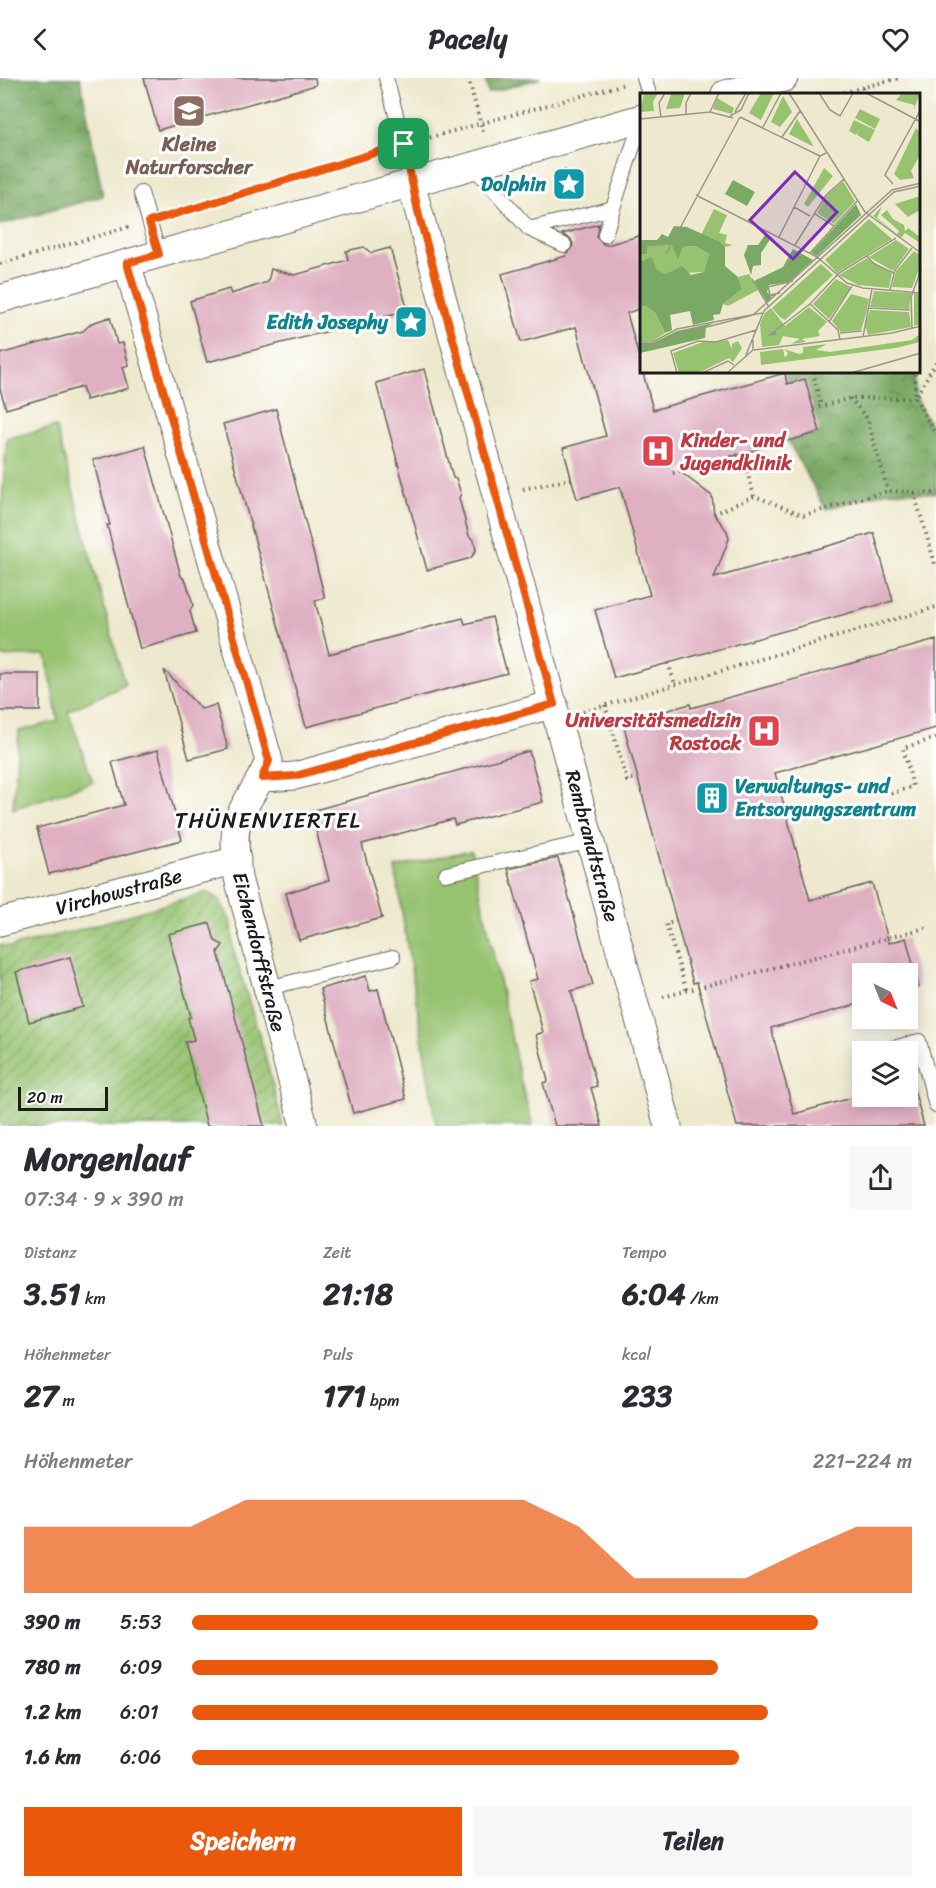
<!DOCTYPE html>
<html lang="de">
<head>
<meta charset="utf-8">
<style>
  :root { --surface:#fff; --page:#f7f7f7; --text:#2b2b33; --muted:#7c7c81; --accent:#ea580c }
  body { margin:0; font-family:Sriracha,sans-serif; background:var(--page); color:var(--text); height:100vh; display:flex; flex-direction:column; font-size:22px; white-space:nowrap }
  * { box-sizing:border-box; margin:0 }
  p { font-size:20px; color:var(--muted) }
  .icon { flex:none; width:33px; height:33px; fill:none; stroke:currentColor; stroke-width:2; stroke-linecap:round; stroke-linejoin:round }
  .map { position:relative; height:1048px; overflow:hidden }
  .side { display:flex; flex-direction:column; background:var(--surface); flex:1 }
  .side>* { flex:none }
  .needle { width:39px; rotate:137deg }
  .controls { position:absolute; left:852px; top:885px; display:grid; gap:12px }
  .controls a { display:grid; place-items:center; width:66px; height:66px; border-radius:0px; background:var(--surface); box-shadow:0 3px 15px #0003; font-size:30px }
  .scale { position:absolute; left:18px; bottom:15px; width:90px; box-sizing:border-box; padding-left:6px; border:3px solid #1c1c1c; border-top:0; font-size:16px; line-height:21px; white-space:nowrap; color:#1c1c1c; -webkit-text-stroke:4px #fff; paint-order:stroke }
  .pin { position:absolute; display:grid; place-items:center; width:51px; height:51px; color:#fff; margin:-26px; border-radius:12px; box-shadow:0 3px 9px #0006 }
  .round { display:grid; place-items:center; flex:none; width:63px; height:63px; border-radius:0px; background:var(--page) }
  .overview { display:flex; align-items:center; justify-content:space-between; height:102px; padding:0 24px }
  h1 { font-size:33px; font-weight:800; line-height:45px }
  .stats { display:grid; grid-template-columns:repeat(3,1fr); gap:9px; height:102px; padding:6px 24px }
  .stats div { display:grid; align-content:center }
  .stats b { font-size:30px; font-weight:800 }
  .stats small { font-size:16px; font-weight:400 }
  .stats p { font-size:16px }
  .chart { height:168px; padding:12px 24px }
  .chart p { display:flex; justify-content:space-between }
  .chart svg { width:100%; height:108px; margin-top:6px; fill:var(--accent); opacity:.7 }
  .cta { display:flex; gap:12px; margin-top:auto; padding:12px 24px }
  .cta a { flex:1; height:69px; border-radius:0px; background:var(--accent); color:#fff; font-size:24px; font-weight:800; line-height:69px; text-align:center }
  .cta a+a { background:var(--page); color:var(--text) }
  ul { padding:0 24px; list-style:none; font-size:20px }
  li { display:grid; grid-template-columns:96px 72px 1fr; align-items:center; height:45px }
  li i { height:15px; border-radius:8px; background:var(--accent) }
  header { display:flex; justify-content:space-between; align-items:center; height:78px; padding:0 24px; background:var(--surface); font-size:27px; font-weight:800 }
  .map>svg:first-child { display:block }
</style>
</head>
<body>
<header><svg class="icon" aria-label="back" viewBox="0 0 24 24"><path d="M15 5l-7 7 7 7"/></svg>Pacely<svg class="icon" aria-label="heart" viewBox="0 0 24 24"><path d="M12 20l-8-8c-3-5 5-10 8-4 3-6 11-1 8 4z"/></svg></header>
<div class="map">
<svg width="936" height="1048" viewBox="0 0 936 1048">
  <defs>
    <pattern id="forest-crowns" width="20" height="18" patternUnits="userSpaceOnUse" patternTransform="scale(1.5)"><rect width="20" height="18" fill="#79a963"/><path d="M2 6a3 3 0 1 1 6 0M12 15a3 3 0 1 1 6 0" fill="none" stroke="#628951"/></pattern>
    <pattern id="garden-furrows" width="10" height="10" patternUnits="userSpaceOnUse" patternTransform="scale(1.5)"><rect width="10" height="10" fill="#97c371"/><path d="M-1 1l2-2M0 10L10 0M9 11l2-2" fill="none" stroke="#82a761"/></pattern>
  </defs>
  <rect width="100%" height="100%" fill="#fff"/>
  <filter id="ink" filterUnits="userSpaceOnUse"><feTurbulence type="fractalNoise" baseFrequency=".0167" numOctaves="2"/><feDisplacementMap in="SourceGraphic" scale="12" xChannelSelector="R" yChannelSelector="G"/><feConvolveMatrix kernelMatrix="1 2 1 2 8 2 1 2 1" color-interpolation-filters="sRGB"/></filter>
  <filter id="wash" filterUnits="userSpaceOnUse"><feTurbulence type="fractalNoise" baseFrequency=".008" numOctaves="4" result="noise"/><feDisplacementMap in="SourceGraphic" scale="24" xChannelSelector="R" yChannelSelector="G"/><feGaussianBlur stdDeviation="1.35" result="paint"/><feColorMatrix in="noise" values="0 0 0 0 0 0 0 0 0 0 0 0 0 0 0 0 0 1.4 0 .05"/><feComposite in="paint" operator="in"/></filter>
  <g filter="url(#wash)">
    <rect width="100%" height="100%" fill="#eee9ce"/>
    <path fill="#97c371" stroke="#5a7046" stroke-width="1.5" d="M56 349 125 607 68 633 93 704 13 731 19 653 58 643 46 577 0 579V449L7 360Z
      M471 772 520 1000 533 1048H436L395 790Z"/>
    <path fill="url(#forest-crowns)" stroke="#4a6240" stroke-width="1.5" d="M0 0H80L103 118 0 147Z
      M485 0H541L488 15Z
      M785 294H915V320L936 357V415L888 413 826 431 788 363 820 354 787 306Z"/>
    <path fill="url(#garden-furrows)" stroke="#5a7046" stroke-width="1.5" d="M207 814 220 822 232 847 233 871 264 973 283 1048H0V867L10 869 82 851Z"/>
    <g id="blocks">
      <path fill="#dfafc2" d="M144 0H315L316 7 158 52Z
        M599 146 596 159 603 166 607 167 642 157V230L627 235 653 332 785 295 787 306 805 301 820 354 679 393 712 418 714 436 727 453 729 461 714 500 874 455 893 523 614 600 595 532 650 517 620 409 577 421 563 370 606 358 576 249 521 264 502 196 566 178V176L572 171 573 166 571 161 562 156Z
        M364 169 371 175 390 170 408 233 207 284 190 223 229 211 231 216 268 204 271 191 295 197 348 182 346 173Z
        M110 239 117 266 123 265 129 287 123 289 129 310 86 322 82 309 6 331 0 311V276L83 253 92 245Z
        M424 291 453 400H456L461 416 459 420 469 458 474 462 476 472 471 480 427 492 376 305Z
        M276 331 325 520 315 523 329 576 463 540 465 546 492 539 507 595 306 649 223 346Z
        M145 368 181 498 186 503 193 527 190 533 196 555 140 571 107 447H110L93 382Z
        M936 562V650L775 695 810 822 872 805 889 865 906 860 919 909 908 912V896H862V925L771 950 794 1036 862 1017 908 1018V1005L912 1004 924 1048H737L697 904 693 905 623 645 690 626 691 630Z
        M164 592 201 631 216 627 228 671 189 681Z
        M0 596H40V633H0Z
        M158 672 182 762 49 796 37 750 124 727 112 684Z
        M529 673 543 724 455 747 453 741 362 766 382 840 299 862 286 815 329 802 311 733Z
        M558 780 593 907 571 913 597 1008 591 1010 602 1048H555L543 1005 548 1003 536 957 543 954 529 903 538 901 508 791Z
        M210 845 215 863 223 867 218 874 264 1048H207L200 1020 185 964 194 962 188 940 191 939 168 856Z
        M70 879 83 929 29 944 16 894Z
        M366 898 370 913 378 911 406 1021 353 1035 320 911Z"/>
    </g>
  </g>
  <g filter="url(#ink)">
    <use href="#blocks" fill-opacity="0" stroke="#66645a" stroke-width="1.5"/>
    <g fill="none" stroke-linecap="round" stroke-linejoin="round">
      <defs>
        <path id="lane" d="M386 0 404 66 411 105
          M644 0 649 16
          M473 88 529 151 613 130 642 40
          M141 115 159 176
          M529 151 564 167
          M605 157 613 130
          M446 796 591 763
          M268 910 393 879
          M893 970 919 963 936 1028"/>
        <path id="street" d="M725 16 784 0
          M411 105 668 1048
          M127 185 269 683C261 704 246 721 238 742 232 759 237 783 238 800L304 1048
          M0 221 642 40
          M263 700 295 698 554 626
          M0 844 237 782"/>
      </defs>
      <use href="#lane" stroke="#66645a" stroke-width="16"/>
      <use href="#street" stroke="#66645a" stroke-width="29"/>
      <path stroke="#66645a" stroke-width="4" stroke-dasharray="1.5 4.5" stroke-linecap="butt" d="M468 0 484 57
        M862 10 864 16
        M838 16 899 0
        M424 61 625 6
        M564 91 571 119
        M171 137 385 72
        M0 186 129 149
        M936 284 915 320 936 357
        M813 294 821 328
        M850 320 867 340 888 413
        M813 331 850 320H915V294
        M673 395 742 376 754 418 804 437 888 413 936 415
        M523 411 571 401
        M914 415 936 489
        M714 436 754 418
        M668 585 675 606
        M605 627 627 703 637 699
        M583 634 936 529
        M891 716 913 708 903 670 936 660
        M677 843 666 846 687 914
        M663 919 929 849"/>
      <use href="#lane" stroke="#fff" stroke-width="14"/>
      <use href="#street" stroke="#fff" stroke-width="27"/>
    </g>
  </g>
  <g fill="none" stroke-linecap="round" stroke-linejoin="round" filter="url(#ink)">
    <defs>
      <path id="route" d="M404 66 419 138 554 626 295 698 262 700 269 683 127 185 159 176 149 144Z"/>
    </defs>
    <use href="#route" stroke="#fff" stroke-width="12"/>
    <use href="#route" stroke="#ea580c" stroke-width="8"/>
  </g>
  <defs>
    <symbol id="school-square" viewBox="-11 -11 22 22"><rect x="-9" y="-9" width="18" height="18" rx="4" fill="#8d6e63" stroke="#fff"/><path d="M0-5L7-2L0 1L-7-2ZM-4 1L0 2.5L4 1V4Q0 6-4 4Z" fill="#fff"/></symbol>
    <symbol id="sight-square" viewBox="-11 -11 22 22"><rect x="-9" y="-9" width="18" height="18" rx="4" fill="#0f9aa8" stroke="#fff"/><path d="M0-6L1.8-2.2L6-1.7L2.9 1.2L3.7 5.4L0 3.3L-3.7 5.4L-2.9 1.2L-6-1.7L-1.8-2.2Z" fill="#fff"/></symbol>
    <symbol id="hospital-square" viewBox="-11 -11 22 22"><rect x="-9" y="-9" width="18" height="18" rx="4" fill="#e0444e" stroke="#fff"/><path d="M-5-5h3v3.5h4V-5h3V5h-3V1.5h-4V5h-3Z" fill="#fff"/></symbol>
    <symbol id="building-square" viewBox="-11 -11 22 22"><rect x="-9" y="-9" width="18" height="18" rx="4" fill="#0f9aa8" stroke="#fff"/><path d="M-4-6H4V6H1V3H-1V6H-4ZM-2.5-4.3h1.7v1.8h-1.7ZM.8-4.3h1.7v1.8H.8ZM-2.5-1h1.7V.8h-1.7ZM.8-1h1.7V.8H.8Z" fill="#fff"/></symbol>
  </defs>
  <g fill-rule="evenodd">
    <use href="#school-square" x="170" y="14" width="38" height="38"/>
    <use href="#sight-square" x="550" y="87" width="38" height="38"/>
    <use href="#sight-square" x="392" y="225" width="38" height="38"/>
    <use href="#hospital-square" x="639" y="354" width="38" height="38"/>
    <use href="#hospital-square" x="745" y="634" width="38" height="38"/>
    <use href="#building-square" x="693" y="701" width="38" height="38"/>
  </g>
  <g text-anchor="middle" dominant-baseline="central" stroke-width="6" stroke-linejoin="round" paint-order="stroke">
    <g font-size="20" font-weight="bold" fill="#785e54" stroke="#fff">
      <text x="189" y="66">Kleine<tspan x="189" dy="23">Naturforscher</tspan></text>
    </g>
    <g font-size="20" font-weight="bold" fill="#0d838f" stroke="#fff" text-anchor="end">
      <text x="546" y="106">Dolphin</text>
      <text x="388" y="244">Edith Josephy</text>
      <text x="735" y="708" text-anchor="start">Verwaltungs- und<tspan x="735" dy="23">Entsorgungszentrum</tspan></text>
    </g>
    <g font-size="20" font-weight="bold" fill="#be3a42" stroke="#fff" text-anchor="start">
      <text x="681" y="362">Kinder- und<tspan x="681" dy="23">Jugendklinik</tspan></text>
      <text x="741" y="642" text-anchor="end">Universitätsmedizin<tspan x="741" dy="23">Rostock</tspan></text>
    </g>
    <g font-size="20" fill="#1c1c1c" stroke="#fff">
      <text transform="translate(592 768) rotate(75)">Rembrandtstraße</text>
      <text transform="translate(119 814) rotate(-15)">Virchowstraße</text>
      <text transform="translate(259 874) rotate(76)">Eichendorffstraße</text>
    </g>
    <g font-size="22" letter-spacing="1.5" fill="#1c1c1c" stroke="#fff">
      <text x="268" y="742">THÜNENVIERTEL</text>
    </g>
  </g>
  <g transform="translate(640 15)">
    <rect width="280" height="280" fill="#eee9ce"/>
    <path d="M77 5 94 15 92 21 73 16ZM220 16 240 26 235 36 215 25ZM214 27 235 37 229 49 217 42 219 38 216 42 209 38ZM184 75 193 83 168 114 164 111ZM74 116 87 122 79 140 87 142 85 150 93 152 85 154 61 142ZM31 151 38 165 43 154 55 153 69 161 64 179 26 181 0 169V162L7 161 6 153ZM109 181 118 197 88 213 83 211 102 196 98 184Z" fill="#97c371"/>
    <path d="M93 87 115 99 107 113 85 101ZM216 111 221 122 177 163 171 160ZM34 133 47 134 80 149 85 154V173L98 184 102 196 83 211 80 221 73 222 74 227 53 232 50 218 30 222 32 237 25 240 15 220 6 213 0 214V169L12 164 16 176 26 181 42 173 51 182 64 179 69 161 55 153 43 154 38 166 31 151 7 153V161L0 162V147H17L22 141 28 144ZM125 142 131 145 121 160V172L113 173 111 182 104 162 108 152H118ZM153 156 173 167 149 189 129 192 127 199 132 204 127 209 114 188 143 174ZM74 230 66 234 65 245 0 260V250H13L37 238Z" fill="#79a963"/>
    <path d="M6 213 15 220 25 240 13 248H0V214Z" fill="#97c371"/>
    <path d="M4 0H18L13 9 14 18 0 19ZM45 0 40 15 26 16 31 1ZM121 0H134L121 27 109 20ZM262 0H280L274 16V12L256 7ZM143 3 152 19 140 34 131 29ZM157 26 173 52 172 53 149 41ZM276 35 280 40 281 60 271 78 274 85 260 87 254 81ZM203 88 215 108 194 131 177 120 186 103ZM280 103V117L268 124 255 111ZM242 113 237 125 257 141 259 138 241 122 247 117 253 126 264 132 265 138 268 135 280 144V150L265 140 261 145 233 123ZM229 126 252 146 197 180 185 167ZM256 147 269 156 253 178 229 164ZM274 158 280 162V174L272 195 252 194 256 178ZM227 165 252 180 249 195 218 192 199 182ZM181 171 193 182 145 227 140 224 132 215ZM196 186 211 194 189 226 173 211ZM234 198 271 200 269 216 230 214ZM274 200 280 201 281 231 274 233ZM211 201 229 206 226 221 221 237 201 239 192 228ZM169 214 187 229 178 238 180 243 162 246 166 249 151 251 160 246 143 243 139 252 122 254 120 231 125 220 131 215 145 233ZM230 217 269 219 271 234 228 242 225 232ZM280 241V249L256 255 121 272 120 259 143 256 145 265 148 260 144 256 159 261 163 260V254L187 251 176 257 190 259 272 247ZM96 245 102 255 93 269 89 265 58 280H39L33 260 63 249 88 247 92 256V251L98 248Z" fill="#97c371"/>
    <path fill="none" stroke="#9a9787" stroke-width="1.5" d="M149 0 225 119 281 160M179 0 190 17 200 23 213 0M226 0 281 29M70 19 79 0M95 19 106 0M46 21V10L51 0M90 23 101 17 109 0M21 24 19 10 25 0M100 24 180 63M0 26 70 19 93 25M123 34 141 0M142 44 160 18M253 91 245 82 281 16M56 102 177 164 207 190 223 195 281 200M154 114 170 123M175 121 194 133M139 144 180 63 186 60M155 152 186 102 204 86M1 153 31 151M170 160 217 108M26 161 100 24M227 163 234 171 254 180M112 186 129 214M250 197 255 177 272 155M140 200 130 202 128 194 153 188M170 211 198 237 200 247M229 215 270 217M189 229 212 193M272 235 271 204 281 177M135 238 136 241 130 242 135 238 144 231 170 211 199 180 256 145M200 240 222 238M223 244 232 196M0 249H13L37 236 122 220M0 253 22 251 63 235 113 222 252 97 281 90M114 257 252 240 281 233M106 262 124 218 254 99 281 93M37 280 31 258 58 248 76 249 116 237M62 280 88 268 94 272M87 280 113 257V247M211 280 281 260"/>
    <path fill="#7b2cbf" fill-opacity="0.15" stroke="#7b2cbf" stroke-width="3" d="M155 79 197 119 153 166 110 127Z"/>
    <rect width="280" height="280" fill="none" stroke="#1c1c1c" stroke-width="3"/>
  </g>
</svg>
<div class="controls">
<a><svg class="needle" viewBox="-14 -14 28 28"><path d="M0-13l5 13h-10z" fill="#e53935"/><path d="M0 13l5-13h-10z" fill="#7c7c81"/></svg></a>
<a><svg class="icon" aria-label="layers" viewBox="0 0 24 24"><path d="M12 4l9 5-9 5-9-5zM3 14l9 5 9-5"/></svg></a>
</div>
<div class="scale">20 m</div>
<div class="pin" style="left:404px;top:66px;background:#1e9e55"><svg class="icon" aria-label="arrive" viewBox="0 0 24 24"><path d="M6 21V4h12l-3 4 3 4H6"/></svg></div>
</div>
<section class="side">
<div class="overview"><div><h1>Morgenlauf</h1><p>07:34 · 9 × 390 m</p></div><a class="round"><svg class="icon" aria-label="share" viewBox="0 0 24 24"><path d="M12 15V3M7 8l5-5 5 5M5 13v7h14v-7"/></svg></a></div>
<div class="stats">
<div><p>Distanz</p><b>3.51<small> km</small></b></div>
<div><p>Zeit</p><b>21:18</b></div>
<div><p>Tempo</p><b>6:04<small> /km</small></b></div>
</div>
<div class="stats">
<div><p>Höhenmeter</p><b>27<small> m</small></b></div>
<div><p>Puls</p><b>171<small> bpm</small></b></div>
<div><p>kcal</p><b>233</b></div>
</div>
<div class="chart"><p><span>Höhenmeter</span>221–224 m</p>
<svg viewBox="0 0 160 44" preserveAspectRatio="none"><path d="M0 44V17L10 17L20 17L30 17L40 6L50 6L60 6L70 6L80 6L90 6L100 17L110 38L120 38L130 38L140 27L150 17L160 17V44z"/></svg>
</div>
<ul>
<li><b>390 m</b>5:53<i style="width:87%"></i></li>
<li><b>780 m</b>6:09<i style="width:73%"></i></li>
<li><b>1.2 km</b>6:01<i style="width:80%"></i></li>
<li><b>1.6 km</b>6:06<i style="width:76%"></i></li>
</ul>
<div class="cta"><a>Speichern</a><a>Teilen</a></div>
</section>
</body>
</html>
